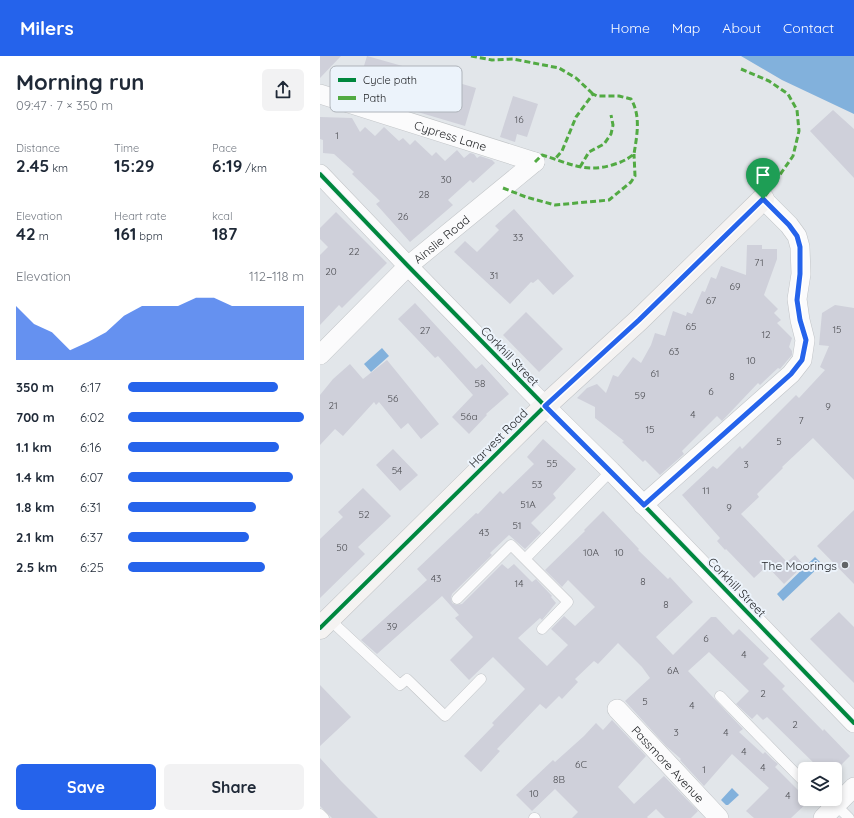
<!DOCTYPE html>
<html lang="en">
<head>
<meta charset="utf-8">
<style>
  :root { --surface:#fff; --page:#f2f2f3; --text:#1f2937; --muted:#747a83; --accent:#2563eb }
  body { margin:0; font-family:Quicksand,sans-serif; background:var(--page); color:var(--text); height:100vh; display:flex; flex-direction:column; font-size:15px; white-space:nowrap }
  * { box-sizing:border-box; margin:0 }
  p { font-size:13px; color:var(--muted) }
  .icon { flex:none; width:22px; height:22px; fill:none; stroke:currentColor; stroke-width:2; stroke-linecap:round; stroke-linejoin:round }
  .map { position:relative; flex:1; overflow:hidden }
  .panel { display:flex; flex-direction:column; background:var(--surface); width:320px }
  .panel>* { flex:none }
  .controls { position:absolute; left:478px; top:706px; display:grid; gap:8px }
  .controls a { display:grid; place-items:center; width:44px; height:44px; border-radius:6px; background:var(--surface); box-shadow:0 2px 6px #0003; font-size:20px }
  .pin { position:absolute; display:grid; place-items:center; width:34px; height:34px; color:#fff; margin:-41px -17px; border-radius:50% 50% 50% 0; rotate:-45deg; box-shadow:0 0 4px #0007 }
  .pin .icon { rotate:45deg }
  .round { display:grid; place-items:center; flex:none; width:42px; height:42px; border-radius:6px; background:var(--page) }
  .head { display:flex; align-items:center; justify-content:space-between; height:68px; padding:0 16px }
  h1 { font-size:22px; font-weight:700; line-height:30px }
  .figures { display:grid; grid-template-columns:repeat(3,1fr); gap:6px; height:68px; padding:4px 16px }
  .figures div { display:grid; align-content:center }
  .figures b { font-size:17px; font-weight:700 }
  .figures small { font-size:11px; font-weight:400 }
  .figures p { font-size:11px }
  .chart { height:112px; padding:8px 16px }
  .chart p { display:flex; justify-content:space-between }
  .chart svg { width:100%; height:72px; margin-top:4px; fill:var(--accent); opacity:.7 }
  .primary-button { display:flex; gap:8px; margin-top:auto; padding:8px 16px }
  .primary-button a { flex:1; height:46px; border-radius:6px; background:var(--accent); color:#fff; font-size:16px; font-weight:700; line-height:46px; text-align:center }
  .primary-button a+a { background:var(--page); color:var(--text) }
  ul { padding:0 16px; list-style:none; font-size:13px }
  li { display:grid; grid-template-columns:64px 48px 1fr; align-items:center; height:30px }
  li i { height:10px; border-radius:5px; background:var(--accent) }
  header { display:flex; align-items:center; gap:24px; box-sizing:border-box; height:56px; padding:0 20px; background:var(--accent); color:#fff }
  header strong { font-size:19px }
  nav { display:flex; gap:22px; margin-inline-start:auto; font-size:14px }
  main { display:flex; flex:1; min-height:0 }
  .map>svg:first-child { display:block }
</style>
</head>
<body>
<header>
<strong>Milers</strong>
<nav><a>Home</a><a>Map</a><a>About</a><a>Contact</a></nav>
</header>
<main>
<section class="panel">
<div class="head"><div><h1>Morning run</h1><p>09:47 · 7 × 350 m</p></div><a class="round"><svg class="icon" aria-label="share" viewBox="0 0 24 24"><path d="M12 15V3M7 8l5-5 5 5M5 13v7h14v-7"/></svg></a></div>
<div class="figures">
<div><p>Distance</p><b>2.45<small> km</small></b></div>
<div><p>Time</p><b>15:29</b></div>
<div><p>Pace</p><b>6:19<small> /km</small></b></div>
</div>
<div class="figures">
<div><p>Elevation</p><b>42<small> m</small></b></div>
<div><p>Heart rate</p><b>161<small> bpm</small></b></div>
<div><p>kcal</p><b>187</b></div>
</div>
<div class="chart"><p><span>Elevation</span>112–118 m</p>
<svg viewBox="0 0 160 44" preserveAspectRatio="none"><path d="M0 44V11L10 22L20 27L30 38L40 33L50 27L60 17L70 11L80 11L90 11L100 6L110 6L120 11L130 11L140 11L150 11L160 11V44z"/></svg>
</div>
<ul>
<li><b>350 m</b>6:17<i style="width:85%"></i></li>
<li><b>700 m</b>6:02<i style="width:100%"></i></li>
<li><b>1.1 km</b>6:16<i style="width:86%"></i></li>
<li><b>1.4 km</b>6:07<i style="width:94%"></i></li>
<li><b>1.8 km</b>6:31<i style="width:73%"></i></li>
<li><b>2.1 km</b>6:37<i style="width:69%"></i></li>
<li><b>2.5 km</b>6:25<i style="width:78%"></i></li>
</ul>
<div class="primary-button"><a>Save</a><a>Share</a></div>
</section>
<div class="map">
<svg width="534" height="762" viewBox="0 0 534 762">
  <rect width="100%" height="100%" fill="#e2e6ea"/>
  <path fill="#82b1dc" d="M421 0H534V58L462 24Z
    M62 292 69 300 51 316 44 308Z
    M495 501 502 508 463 545 457 538Z
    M412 732 419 739 408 749H406L401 744Z"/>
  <path fill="#cfd0da" d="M0 0H21L0 22Z
    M47 0 86 11 87 10 115 17V20L156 32 145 70 37 38V33Z
    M193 40 218 48 207 81 197 78 195 86 180 81Z
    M513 54 534 73V122L490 75Z
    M0 61 32 62 40 76 45 71 55 80 64 71 79 85 83 82 90 89 95 84 112 100 116 96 125 105 137 94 144 102 150 97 154 98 157 102 160 100 172 104 175 107 153 127 150 124 128 144 133 149 90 186 56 148 60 145 32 118 34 116 14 98 3 97V84L0 83Z
    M194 153 254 220 233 239 218 223 213 227 211 226 190 248 134 196 145 185 157 196 179 174 175 170Z
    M16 156 67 207 22 252 19 249 0 269V199L8 191 0 183V172Z
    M427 189H442V193H457V203L444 239 458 253 454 257 461 264 457 267 472 282 469 291 472 295V299L460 313 458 312 440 329 438 327 402 365 397 360 362 395 364 398 340 419 325 404 323 406 302 386 304 385 275 362V351L257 342 267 332 277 328 286 337 293 319 298 321 313 301 321 307 331 289 335 277 345 280 353 255 366 260 367 256 372 258 382 235 385 236 391 221 396 223 401 210 426 219Z
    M95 247 156 313 162 308 189 338 166 358 167 359 149 378 132 361 153 339 118 300 115 302 78 263Z
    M515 249 534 252V424L493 382 462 411 463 412 437 438 439 441 421 458 467 506 475 499 484 509 464 528 447 510 434 522 406 493 405 494 397 485 400 482 362 439 393 410 397 413 420 390 422 393 476 339 479 342 505 314 500 311 509 290 499 289 502 257Z
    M206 256 243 293 219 316 183 279Z
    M67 304 119 368 101 383 88 367 81 373 59 346 56 349 54 346 23 380 15 373 0 389V339L13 323 30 308 43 323Z
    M223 383 256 413 233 438 236 442 211 467 221 477 205 493 189 479 170 497 172 499 132 538 131 542 132 547 136 549 142 548 182 508 188 513 194 508 212 526 216 523 232 540 231 541 236 547 222 564 220 562 198 582 227 610 248 589 231 573 244 560 255 570 275 551 248 524 242 531 225 514 265 475 264 474 283 455 319 493 318 494 348 523 350 521 373 546 336 581 353 599 391 561H396L413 579 419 573 449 602 443 608 465 630 462 633 503 675 504 673 530 700 517 713H500L447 661 443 664 437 658 432 663 416 648 429 635 389 596 368 615 423 673 419 676 443 698 445 696 453 704 458 708 455 711 485 741V743L489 745 471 762H434L426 755 449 732 412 698 384 730 360 704 361 703 346 690 305 645 330 622 322 611 298 587 278 608 274 605 255 623 258 626 242 643 239 640 226 653 220 648 177 693 180 695 161 716 144 700 174 669 172 667 205 633 173 601 149 624 130 604 153 581 135 562 139 559 122 540 57 598 41 584 107 524 97 513 156 457 158 458 180 435 183 438 214 408 207 401Z
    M73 393 98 419 80 435 56 409Z
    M43 432 71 460 38 491 45 498 0 542V483L23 461 18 456Z
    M534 454V528L497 490Z
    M519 556 534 571V627L490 583Z
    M0 629 31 661 0 690Z
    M292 664 326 700 298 731 314 748 344 720 378 755 371 762H345L336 753 327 761 328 762H252L258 756 235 733 212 755 196 739 233 704 235 706 264 680 276 667 283 674Z
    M0 702 21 725 58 762H12L0 750Z"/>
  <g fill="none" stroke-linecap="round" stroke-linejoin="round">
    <defs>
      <path id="lane" d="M205 503 248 546 222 573
        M137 543 191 489 205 503 291 415
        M9 563 80 629 87 623 125 660 161 623
        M400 640 485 727
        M501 743 511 753
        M516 749 529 762
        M0 758 4 762
        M214 762H215"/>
      <g id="street">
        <path id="s1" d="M0 38 215 106"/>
        <path d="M0 118 88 210 225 350 291 415 534 667"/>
        <path id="s2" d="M0 299 88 210 215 106"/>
        <path d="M323 449 471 318 482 304 485 284 480 264 477 243 481 218 480 191 477 180 469 169 443 143"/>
        <path id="s3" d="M297 653 399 762"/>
        <path d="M503 762 534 731"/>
      </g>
      <path id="secondary" d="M0 572 225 350 319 264 443 143"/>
    </defs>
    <use href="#lane" stroke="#c1c4c7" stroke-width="11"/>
    <use href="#street" stroke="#c1c4c7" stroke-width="20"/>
    <use href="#secondary" stroke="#c1c4c7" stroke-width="23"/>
    <use href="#lane" stroke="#fbfbfc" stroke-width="10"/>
    <use href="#street" stroke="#fbfbfc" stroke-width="19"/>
    <use href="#secondary" stroke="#f5f3f2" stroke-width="22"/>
    <path stroke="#52aa43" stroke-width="3" stroke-dasharray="6 3" stroke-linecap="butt" d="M151 0 172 4 193 3 239 12 256 22 273 38
      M421 13 449 25 468 38 477 54 479 75 473 100 443 143
      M215 106 222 99C249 107 266 118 295 108 302 106 308 103 314 98 317 79 321 60 311 43L299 40H277L273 38 256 61 242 95 235 103
      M260 111 269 96 284 88 291 78 293 69 291 59
      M183 132 206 141 235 149 289 144 311 126 315 120 314 98"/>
    <defs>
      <path id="cycleway" d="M0 118 88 210 225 350 291 415 534 667
        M0 572 225 350 319 264 443 143 469 169 477 180 480 191 481 218 477 243 480 264 485 284 482 304 471 318 323 449"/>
    </defs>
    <use href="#cycleway" stroke="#ecf3fb" stroke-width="6"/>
    <use href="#cycleway" stroke="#00873e" stroke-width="4"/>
  </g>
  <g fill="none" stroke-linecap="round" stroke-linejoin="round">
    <defs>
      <path id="route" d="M443 143 469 169 477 180 480 191V218L477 244 480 264 486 284 482 304 471 318 324 449 225 350 319 264Z"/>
    </defs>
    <use href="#route" stroke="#fff" stroke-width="8"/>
    <use href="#route" stroke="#2563eb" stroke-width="5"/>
  </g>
  <circle fill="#616467" stroke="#ecf3fb" stroke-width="1.5" cx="525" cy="509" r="4"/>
  <g text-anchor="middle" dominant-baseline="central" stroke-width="4" stroke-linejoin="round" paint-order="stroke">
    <g font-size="10" fill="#4c4d52">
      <text x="199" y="63">16</text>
      <text x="17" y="79">1</text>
      <text x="126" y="123">30</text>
      <text x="104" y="138">28</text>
      <text x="83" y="160">26</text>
      <text x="198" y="181">33</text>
      <text x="34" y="195">22</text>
      <text x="439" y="206">71</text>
      <text x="11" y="215">20</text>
      <text x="174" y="219">31</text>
      <text x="415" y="230">69</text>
      <text x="391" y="244">67</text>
      <text x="371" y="270">65</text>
      <text x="517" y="273">15</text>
      <text x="105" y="274">27</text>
      <text x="446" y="278">12</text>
      <text x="354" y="295">63</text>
      <text x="431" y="304">10</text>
      <text x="335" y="317">61</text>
      <text x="412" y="320">8</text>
      <text x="160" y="327">58</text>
      <text x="391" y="335">6</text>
      <text x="320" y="339">59</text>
      <text x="73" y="342">56</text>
      <text x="13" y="349">21</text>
      <text x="508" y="350">9</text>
      <text x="373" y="358">4</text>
      <text x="149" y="360">56a</text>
      <text x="481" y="364">7</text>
      <text x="330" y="373">15</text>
      <text x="459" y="385">5</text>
      <text x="232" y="407">55</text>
      <text x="426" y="408">3</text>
      <text x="77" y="414">54</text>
      <text x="217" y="428">53</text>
      <text x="386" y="434">11</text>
      <text x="208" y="448">51A</text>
      <text x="409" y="451">9</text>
      <text x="44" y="458">52</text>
      <text x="197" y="469">51</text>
      <text x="164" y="476">43</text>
      <text x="22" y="491">50</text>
      <text x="271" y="496">10A</text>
      <text x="299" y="496">10</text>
      <text x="116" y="522">43</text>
      <text x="323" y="525">8</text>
      <text x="199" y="527">14</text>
      <text x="346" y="548">8</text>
      <text x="72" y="570">39</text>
      <text x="386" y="582">6</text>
      <text x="424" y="598">4</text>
      <text x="353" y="614">6A</text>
      <text x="443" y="637">2</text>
      <text x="325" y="645">5</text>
      <text x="372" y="649">4</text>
      <text x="475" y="668">2</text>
      <text x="356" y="676">3</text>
      <text x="406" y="676">4</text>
      <text x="424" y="695">4</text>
      <text x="261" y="708">6C</text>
      <text x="443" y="711">4</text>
      <text x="384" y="713">1</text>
      <text x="239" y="723">8B</text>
      <text x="214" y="737">10</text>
      <text x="468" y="739">4</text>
    </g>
    <g font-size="12" fill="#1c1e21" stroke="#ecf3fb">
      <text stroke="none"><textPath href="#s1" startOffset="137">Cypress Lane</textPath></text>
      <text stroke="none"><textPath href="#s2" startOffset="168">Ainslie Road</textPath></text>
      <text transform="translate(190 300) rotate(46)">Corkhill Street</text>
      <text transform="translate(178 382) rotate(-45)">Harvest Road</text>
      <text transform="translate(417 531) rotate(46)">Corkhill Street</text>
      <text stroke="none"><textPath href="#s3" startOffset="75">Passmore Avenue</textPath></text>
    </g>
    <g font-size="12" fill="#1c1e21" stroke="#ecf3fb" text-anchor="end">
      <text x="517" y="509">The Moorings</text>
    </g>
  </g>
  <rect x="10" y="10" width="132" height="46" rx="6" fill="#ecf3fb" stroke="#aeb3ba" stroke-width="1"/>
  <rect x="18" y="22" width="18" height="4" fill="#00873e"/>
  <rect x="18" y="40" width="18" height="4" fill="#52aa43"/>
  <g font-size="11" fill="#1c1e21">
    <text x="43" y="28">Cycle path</text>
    <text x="43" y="46">Path</text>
  </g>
</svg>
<div class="controls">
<a><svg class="icon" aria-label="layers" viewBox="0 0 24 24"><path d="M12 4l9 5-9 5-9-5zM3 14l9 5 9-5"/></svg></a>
</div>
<div class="pin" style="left:443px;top:143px;background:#1e9e55"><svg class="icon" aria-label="arrive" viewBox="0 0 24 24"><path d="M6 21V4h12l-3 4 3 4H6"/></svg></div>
</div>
</main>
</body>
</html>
